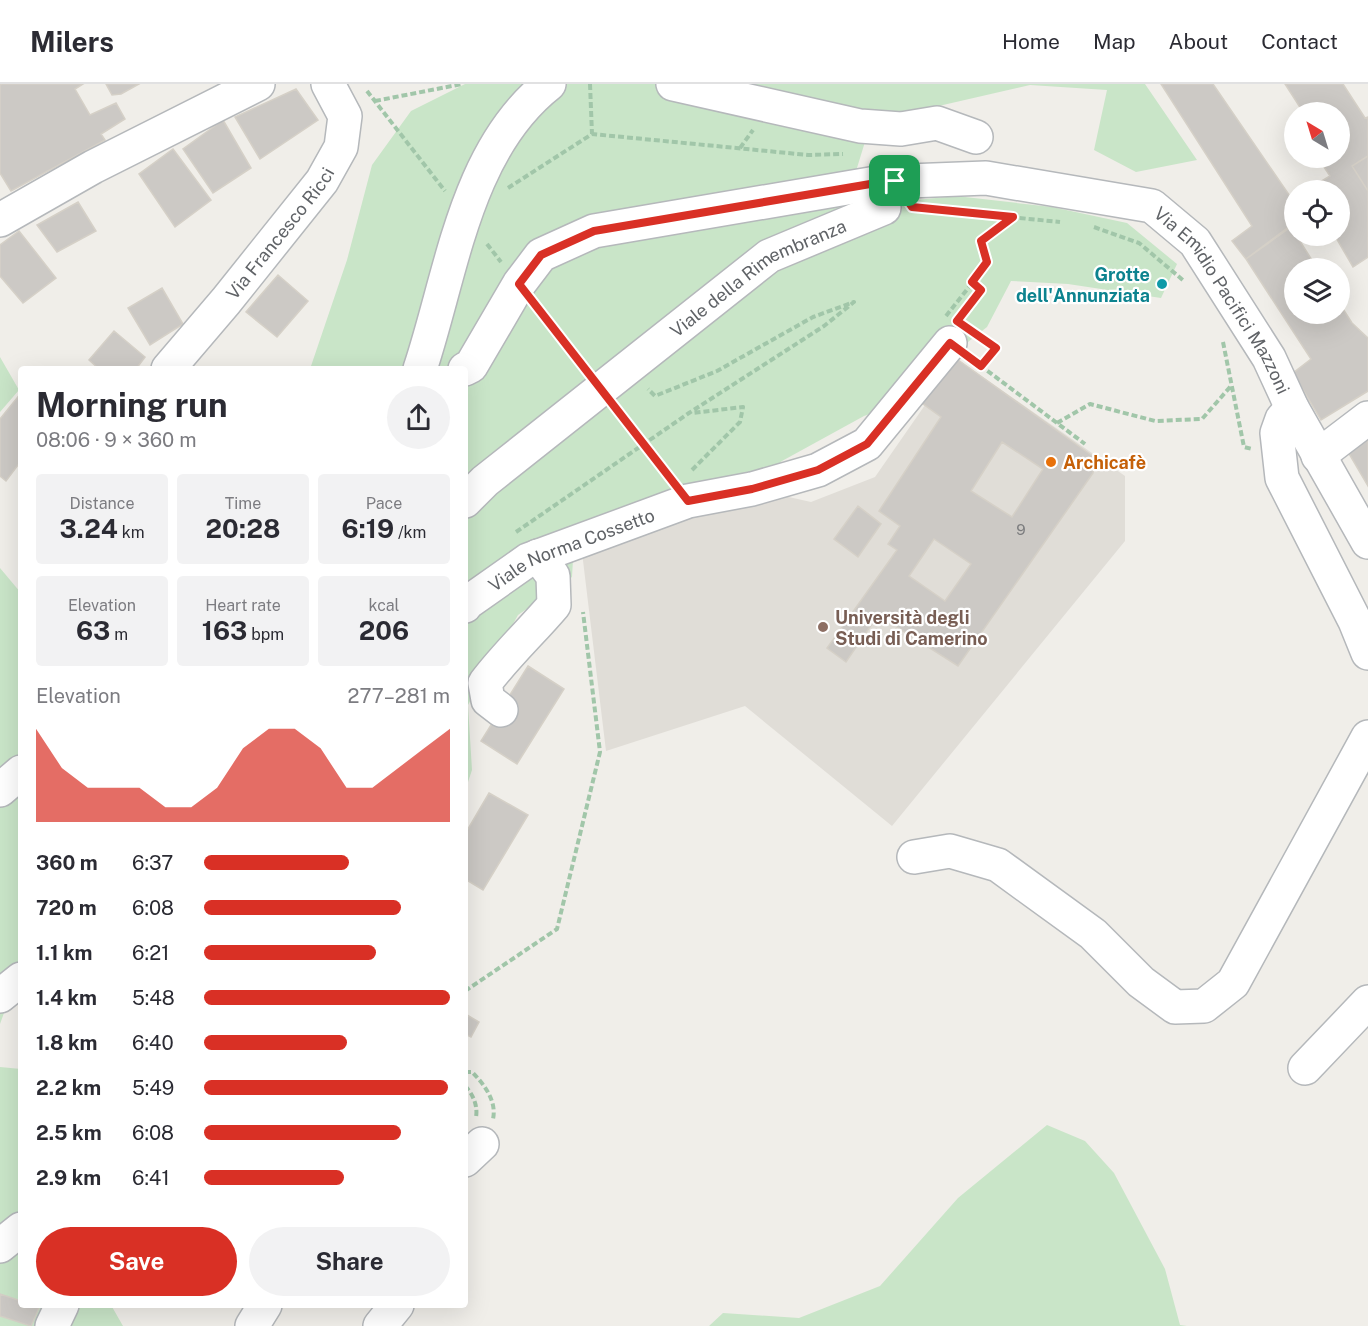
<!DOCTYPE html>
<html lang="en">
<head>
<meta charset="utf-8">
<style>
  :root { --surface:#fff; --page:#f2f2f3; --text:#2b2b33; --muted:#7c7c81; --line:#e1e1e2; --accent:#d93025 }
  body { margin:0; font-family:"Public Sans",sans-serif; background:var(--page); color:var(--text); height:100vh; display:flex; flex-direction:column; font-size:22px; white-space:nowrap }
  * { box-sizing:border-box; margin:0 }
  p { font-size:20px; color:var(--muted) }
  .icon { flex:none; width:33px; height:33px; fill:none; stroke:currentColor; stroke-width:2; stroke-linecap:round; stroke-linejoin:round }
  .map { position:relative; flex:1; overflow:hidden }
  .sheet { position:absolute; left:18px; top:282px; width:450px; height:942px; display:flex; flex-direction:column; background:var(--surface); border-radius:6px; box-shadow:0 6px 24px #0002 }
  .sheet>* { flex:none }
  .needle { width:39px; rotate:322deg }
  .controls { position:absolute; left:1284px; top:18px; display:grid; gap:12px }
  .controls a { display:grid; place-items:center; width:66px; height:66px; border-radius:50%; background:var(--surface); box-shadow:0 6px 24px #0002; font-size:30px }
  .pin { position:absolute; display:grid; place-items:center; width:51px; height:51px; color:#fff; margin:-26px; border-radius:12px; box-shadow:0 3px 9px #0006 }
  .round { display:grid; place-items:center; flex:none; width:63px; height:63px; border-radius:32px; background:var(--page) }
  .overview { display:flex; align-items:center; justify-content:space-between; height:102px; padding:0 18px }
  h1 { font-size:33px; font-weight:700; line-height:45px }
  .figures { display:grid; grid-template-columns:repeat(3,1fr); gap:9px; height:102px; padding:6px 18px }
  .figures div { display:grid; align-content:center; border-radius:6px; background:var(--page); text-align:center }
  .figures b { font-size:26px; font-weight:700 }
  .figures small { font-size:16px; font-weight:400 }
  .figures p { font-size:16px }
  .chart { height:168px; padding:12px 18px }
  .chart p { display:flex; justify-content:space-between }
  .chart svg { width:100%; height:108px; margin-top:6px; fill:var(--accent); opacity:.7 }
  .primary-button { display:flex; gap:12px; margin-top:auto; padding:12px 18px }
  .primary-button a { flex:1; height:69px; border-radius:36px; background:var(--accent); color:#fff; font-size:24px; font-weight:700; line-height:69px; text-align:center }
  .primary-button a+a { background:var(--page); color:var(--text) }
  ul { padding:0 18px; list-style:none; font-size:20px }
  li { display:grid; grid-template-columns:96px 72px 1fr; align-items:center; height:45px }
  li i { height:15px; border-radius:8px; background:var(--accent) }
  header { display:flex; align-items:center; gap:36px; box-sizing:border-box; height:84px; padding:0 30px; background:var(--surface); border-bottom:2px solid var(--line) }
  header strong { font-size:28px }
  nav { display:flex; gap:33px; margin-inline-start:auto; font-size:21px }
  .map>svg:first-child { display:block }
</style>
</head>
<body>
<header>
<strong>Milers</strong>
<nav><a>Home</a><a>Map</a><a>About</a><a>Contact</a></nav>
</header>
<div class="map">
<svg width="1368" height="1242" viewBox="0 0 1368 1242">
  <rect width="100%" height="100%" fill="#f0eee9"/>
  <path fill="#e0ddd7" d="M957 275 1125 392V457L892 742 745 622 606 667 581 460 758 406 811 418 875 393Z"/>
  <path fill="#c9e5c8" d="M465 0H1145L1197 76 1136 88 1094 66 1107 6 1030 1 943 21 868 48 845 123 956 112 1052 123 1127 139 1177 180 1161 214 1068 200 1011 197 987 243 944 277 911 316 864 332 782 377 754 401 574 458 572 493 518 531 468 621 472 686 465 707V285H310L347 176 372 81 411 27Z
    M0 273 19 306 0 328Z
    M0 484 21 509V882L0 940Z
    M0 983 21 985V1221H111L123 1242H0Z
    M1047 1041 1085 1057 1114 1089 1165 1185 1180 1241 1187 1242H709L723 1229 799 1234 880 1202 958 1114Z"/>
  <path fill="#ccc9c5" stroke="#d5d0c7" stroke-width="1.5" fill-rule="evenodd" d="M2 0H83L75 5 90 31 116 19 125 35 101 50 105 56 11 107 0 89V1Z
    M106 0H139L121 10 112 11Z
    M1161 0H1213L1294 118V139L1246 175 1232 157 1252 142Z
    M1285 0H1343L1365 34 1368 33V72L1352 82 1368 107V173L1353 183 1335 152H1340V106L1308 105 1330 92 1318 74H1340V28H1303Z
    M296 5 318 36 260 75 235 33Z
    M223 36 251 84 213 109 183 65Z
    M173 65 211 116 175 143 139 90Z
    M1368 72V107L1352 82Z
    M78 118 96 147 57 168 37 141Z
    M1291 143 1317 184H1294V230H1340V220L1352 239 1368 254V307L1321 336 1293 289 1311 275 1246 175Z
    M19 147 56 194 23 219 0 192V161Z
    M278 191 308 217 277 253 246 228Z
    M162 204 183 240 150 261 128 224Z
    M114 247 145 273 136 285H99L89 276Z
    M954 273 1094 373 1093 389 958 582 878 531 846 578 827 564 897 466 888 460 900 442 879 427 941 333 919 317ZM1002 358 1043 385 1012 433 971 407ZM934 455 971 480 945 517 909 492Z
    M21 309V377L6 397 0 392V335Z
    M1368 353V402L1348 368Z
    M858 422 881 440 858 473 834 455Z
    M528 582 564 605 517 680 481 657Z
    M489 709 528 731 483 806 465 795V750Z
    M467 931 479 938 471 953 465 950V935Z
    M0 1210 21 1217V1221H31L39 1224 31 1242 0 1232Z"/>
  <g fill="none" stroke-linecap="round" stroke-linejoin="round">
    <defs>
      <g id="minor">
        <path d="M673 0 860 42 901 45 937 39 976 53"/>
        <path d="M0 136 93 83 258 0"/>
        <path id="s1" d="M168 285 226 217 322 97 341 63 345 32 328 0"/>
        <path d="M420 285C452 189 465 66 549 0"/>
        <path id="s2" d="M465 285 471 282 519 200 541 171 594 147 882 98 986 94 1152 122 1195 158 1269 274 1292 324 1368 458"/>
        <path d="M1292 324 1282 335 1277 349 1282 394 1355 537 1368 569"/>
        <path d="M1318 372 1368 334"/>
        <path id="s3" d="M465 417 485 397 769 172 884 124 882 98"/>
        <path id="s4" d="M465 522 467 519 528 476 688 417 752 405 818 386 867 360 950 259"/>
        <path d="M501 626 488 616 485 599C506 571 532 547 554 521L553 492 538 472"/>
        <path d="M0 706 21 688"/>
        <path d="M914 773 950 767 998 781 1093 850 1141 898 1175 923 1204 922 1233 899 1368 653"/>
        <path d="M0 912 21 895"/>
        <path d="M1305 984 1368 918"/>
        <path d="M465 1076 482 1060"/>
        <path d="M0 1162 21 1145"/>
        <path d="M52 1242 62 1221"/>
        <path d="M252 1242 265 1221"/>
        <path d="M380 1242 397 1221"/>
      </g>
    </defs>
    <use href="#minor" stroke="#b5b8bb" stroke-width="36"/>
    <path stroke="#a1c6a9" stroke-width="4" stroke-dasharray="6 3" stroke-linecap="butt" d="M590 0 592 50
      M367 7 445 107
      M375 17 462 0
      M740 64 753 46
      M508 104 592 50 808 71 843 70
      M948 127 1060 138
      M1094 143 1139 159 1184 197
      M487 160 501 178
      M537 224 584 284
      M946 232 988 179 981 157 1013 133
      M960 233 981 206 972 198
      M977 251 996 264 981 282
      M1223 258 1244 363 1252 365
      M973 276 1085 360
      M618 328 671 395
      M1057 339 1090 320 1155 337 1202 335 1231 302
      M692 386 740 338 743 323 693 329
      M516 448 689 329 824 242 854 218 813 233 717 287 655 312 648 305
      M465 907 557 845 600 668 583 528
      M465 988H472C484 1000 497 1017 493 1035
      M465 1002C473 1010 478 1022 476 1033"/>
    <use href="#minor" stroke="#fff" stroke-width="33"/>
  </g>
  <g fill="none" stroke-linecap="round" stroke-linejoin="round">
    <defs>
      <path id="route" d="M895 97 912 123 1013 133 981 157 987 178 972 198 981 206 957 237 996 264 981 282 950 259 867 360 818 386 752 405 688 417 519 200 541 171 594 147 882 98Z"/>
    </defs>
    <use href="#route" stroke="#fff" stroke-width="12"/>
    <use href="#route" stroke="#d93025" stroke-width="8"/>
  </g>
  <circle fill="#0f9aa8" stroke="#fff" stroke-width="2" cx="1162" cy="200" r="6"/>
  <circle fill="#e8710a" stroke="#fff" stroke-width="2" cx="1051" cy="378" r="6"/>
  <circle fill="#8d6e63" stroke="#fff" stroke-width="2" cx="823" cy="543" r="6"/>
  <g text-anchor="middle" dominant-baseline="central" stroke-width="4.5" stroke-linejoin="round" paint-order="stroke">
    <g font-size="15" fill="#7b7c7e">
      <text x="1021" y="445">9</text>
    </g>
    <g font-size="18" fill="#606367" stroke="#fff">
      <text stroke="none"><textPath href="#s1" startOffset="176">Via Francesco Ricci</textPath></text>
      <text stroke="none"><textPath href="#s3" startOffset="370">Viale della Rimembranza</textPath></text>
      <text stroke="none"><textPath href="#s2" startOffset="880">Via Emidio Pacifici Mazzoni</textPath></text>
      <text stroke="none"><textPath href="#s4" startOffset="122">Viale Norma Cossetto</textPath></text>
    </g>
    <g font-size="18" font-weight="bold" fill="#0d838f" stroke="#fff" text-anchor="end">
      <text x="1150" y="190">Grotte<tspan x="1150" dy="21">dell'Annunziata</tspan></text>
    </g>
    <g font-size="18" font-weight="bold" fill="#c56008" stroke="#fff" text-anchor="start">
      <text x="1063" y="378">Archicafè</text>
    </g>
    <g font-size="18" font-weight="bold" fill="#785e54" stroke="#fff" text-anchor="start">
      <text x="835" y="533">Università degli<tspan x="835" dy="21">Studi di Camerino</tspan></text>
    </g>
  </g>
</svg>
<div class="controls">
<a><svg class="needle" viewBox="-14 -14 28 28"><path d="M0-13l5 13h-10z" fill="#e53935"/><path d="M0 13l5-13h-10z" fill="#7c7c81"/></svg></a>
<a><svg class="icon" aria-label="locate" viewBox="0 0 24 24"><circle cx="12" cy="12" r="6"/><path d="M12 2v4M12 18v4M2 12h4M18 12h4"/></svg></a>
<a><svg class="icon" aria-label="layers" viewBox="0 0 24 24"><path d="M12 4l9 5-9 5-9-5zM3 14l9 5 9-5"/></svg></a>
</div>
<div class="pin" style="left:895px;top:97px;background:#1e9e55"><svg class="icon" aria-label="arrive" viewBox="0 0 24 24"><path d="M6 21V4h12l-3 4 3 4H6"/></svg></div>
<section class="sheet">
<div class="overview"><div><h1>Morning run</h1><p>08:06 · 9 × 360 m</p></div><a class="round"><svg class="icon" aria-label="share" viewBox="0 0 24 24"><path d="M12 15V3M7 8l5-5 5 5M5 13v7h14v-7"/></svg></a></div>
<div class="figures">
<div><p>Distance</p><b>3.24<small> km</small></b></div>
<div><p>Time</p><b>20:28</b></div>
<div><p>Pace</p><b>6:19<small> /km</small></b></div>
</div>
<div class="figures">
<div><p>Elevation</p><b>63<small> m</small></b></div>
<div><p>Heart rate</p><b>163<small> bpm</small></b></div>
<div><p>kcal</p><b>206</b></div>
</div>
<div class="chart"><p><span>Elevation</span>277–281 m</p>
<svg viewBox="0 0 160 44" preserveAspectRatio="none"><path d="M0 44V6L10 22L20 30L30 30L40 30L50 38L60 38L70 30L80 14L90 6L100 6L110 14L120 30L130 30L140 22L150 14L160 6V44z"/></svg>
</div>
<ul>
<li><b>360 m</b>6:37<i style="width:59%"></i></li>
<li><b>720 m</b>6:08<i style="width:80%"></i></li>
<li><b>1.1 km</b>6:21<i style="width:70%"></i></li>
<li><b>1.4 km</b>5:48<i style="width:100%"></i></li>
<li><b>1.8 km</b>6:40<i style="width:58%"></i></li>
<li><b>2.2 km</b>5:49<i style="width:99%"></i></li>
<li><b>2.5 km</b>6:08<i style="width:80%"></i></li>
<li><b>2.9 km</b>6:41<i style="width:57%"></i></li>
</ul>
<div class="primary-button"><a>Save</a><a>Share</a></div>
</section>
</div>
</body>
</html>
